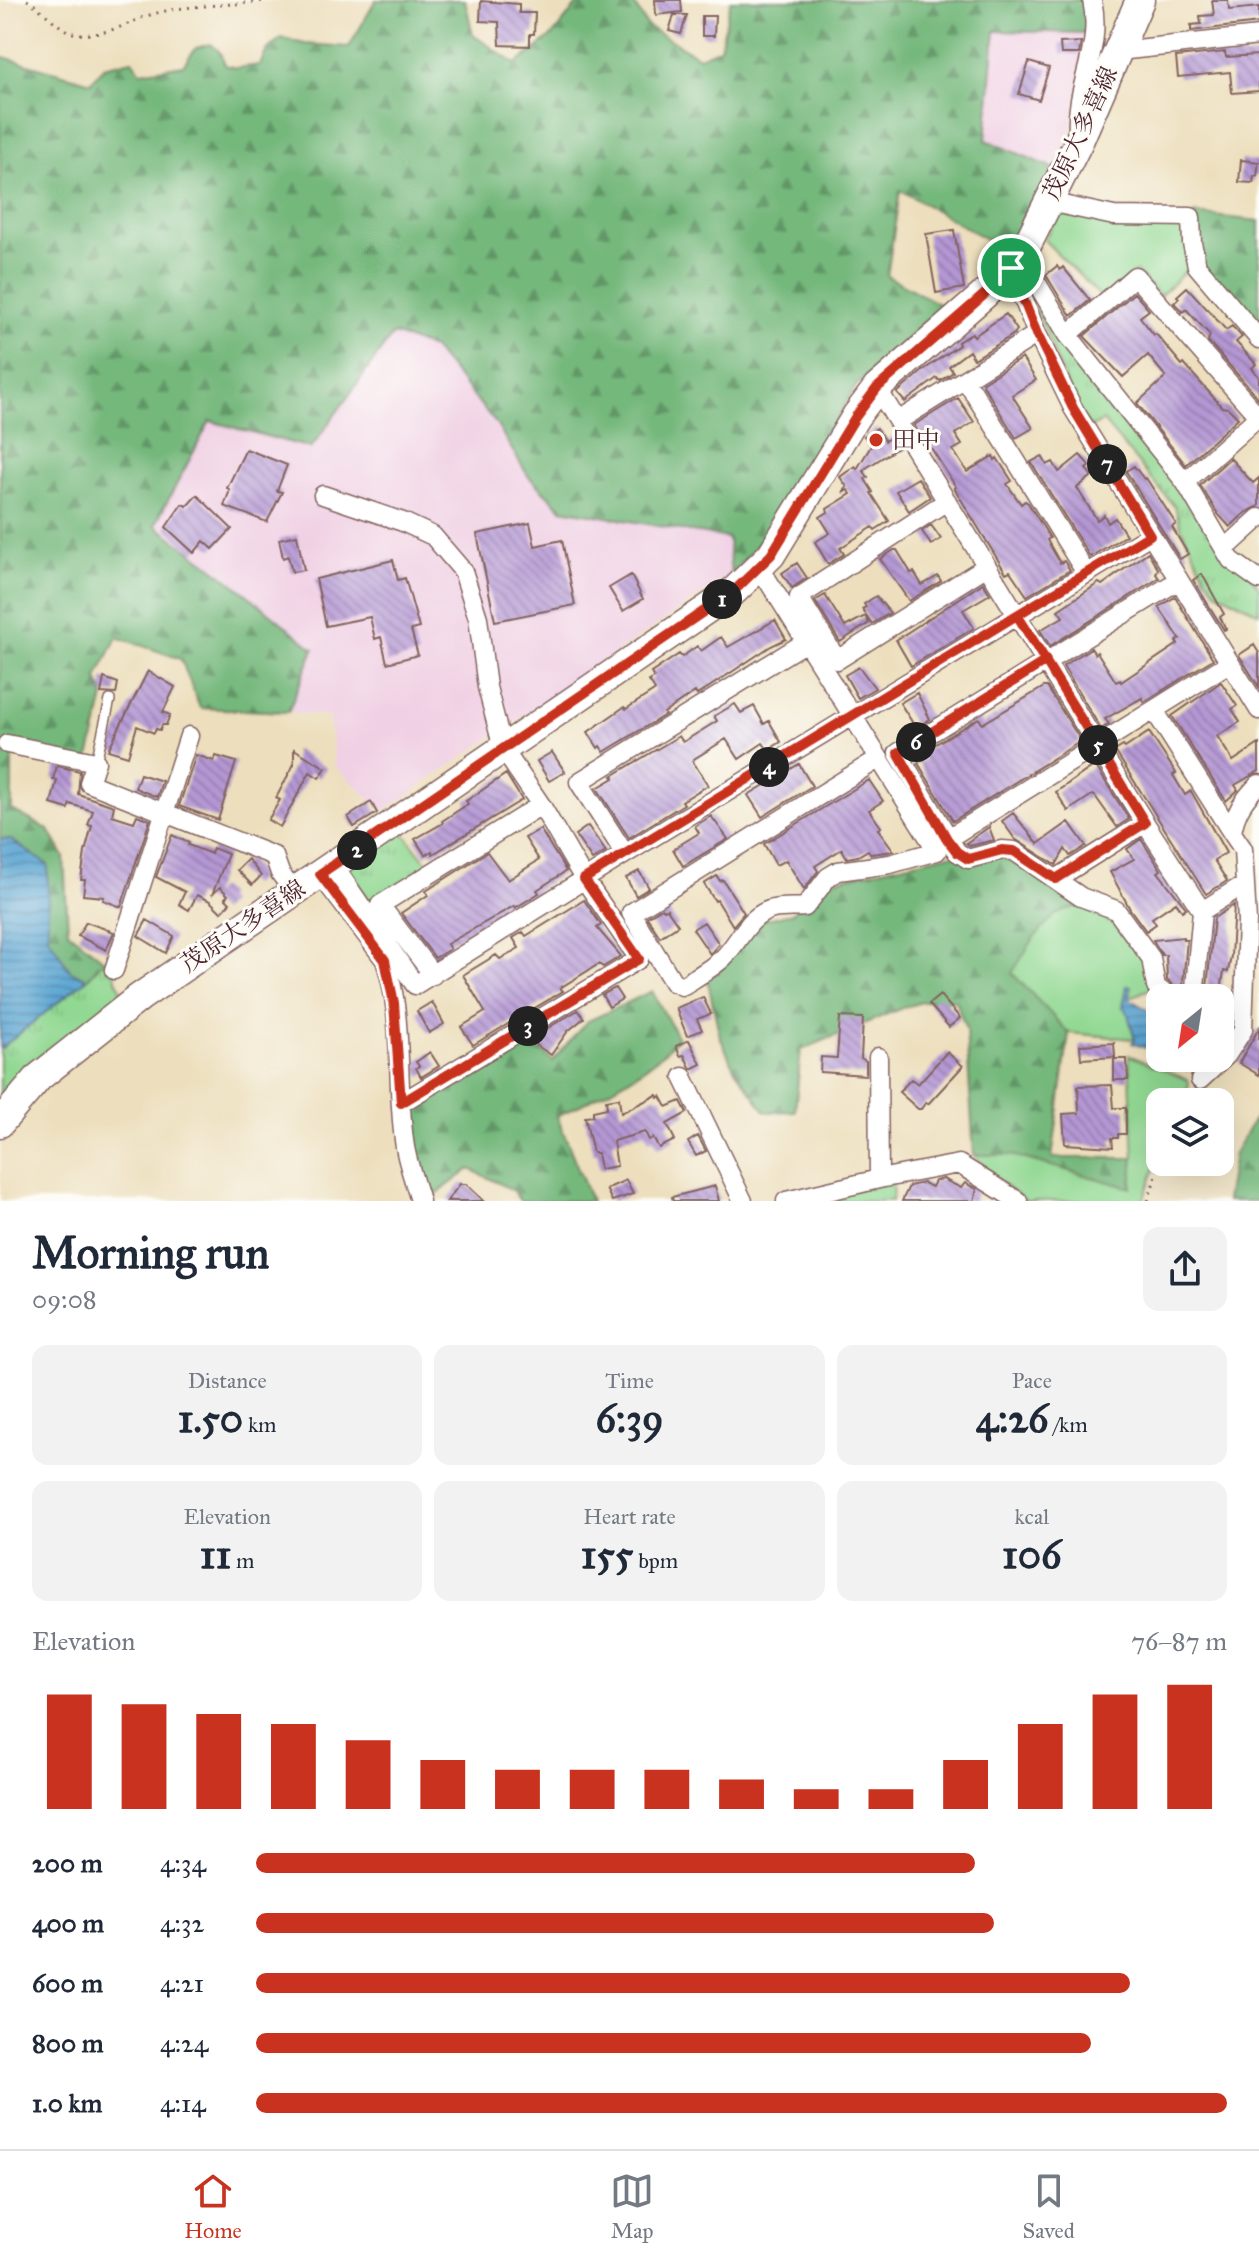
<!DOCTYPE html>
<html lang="en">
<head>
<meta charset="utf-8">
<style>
  :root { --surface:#fff; --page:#f2f2f3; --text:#1f2937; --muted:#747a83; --line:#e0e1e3; --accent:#c8321e }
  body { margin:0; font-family:"IM FELL Great Primer","Noto Serif JP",serif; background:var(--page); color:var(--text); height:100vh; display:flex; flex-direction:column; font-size:30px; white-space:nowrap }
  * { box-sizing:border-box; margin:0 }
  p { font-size:26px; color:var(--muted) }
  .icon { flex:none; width:44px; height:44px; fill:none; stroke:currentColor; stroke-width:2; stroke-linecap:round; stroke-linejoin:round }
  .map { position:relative; height:1201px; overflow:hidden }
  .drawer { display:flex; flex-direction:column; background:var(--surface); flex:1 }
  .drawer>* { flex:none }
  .needle { width:52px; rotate:210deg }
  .tools { position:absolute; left:1146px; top:984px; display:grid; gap:16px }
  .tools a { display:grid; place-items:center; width:88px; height:88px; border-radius:16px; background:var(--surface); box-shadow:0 8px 32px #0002; font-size:40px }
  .pin { position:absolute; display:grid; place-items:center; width:68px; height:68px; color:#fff; margin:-34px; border:4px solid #fff; border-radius:50%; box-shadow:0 2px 8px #0007 }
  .km { position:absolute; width:40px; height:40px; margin:-20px; border-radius:50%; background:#222; color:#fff; font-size:22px; line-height:40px; text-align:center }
  .round { display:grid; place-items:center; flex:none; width:84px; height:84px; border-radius:16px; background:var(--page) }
  .summary { display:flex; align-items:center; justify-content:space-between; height:136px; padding:0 32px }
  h1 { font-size:44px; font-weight:800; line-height:60px }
  .figures { display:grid; grid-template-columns:repeat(3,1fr); gap:12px; height:136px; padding:8px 32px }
  .figures div { display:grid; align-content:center; border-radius:16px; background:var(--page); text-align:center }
  .figures b { font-size:40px; font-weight:800 }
  .figures small { font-size:22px; font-weight:400 }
  .figures p { font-size:22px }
  .chart { height:224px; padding:16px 32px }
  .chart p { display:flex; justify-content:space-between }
  .chart svg { width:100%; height:144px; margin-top:8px; stroke:var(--accent); stroke-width:6 }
  ul { padding:0 32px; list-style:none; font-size:26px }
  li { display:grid; grid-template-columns:128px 96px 1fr; align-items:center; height:60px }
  li i { height:20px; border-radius:10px; background:var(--accent) }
  .tabs { display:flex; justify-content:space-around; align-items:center; height:112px; border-top:2px solid var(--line); background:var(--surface); font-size:22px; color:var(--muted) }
  .tabs a { display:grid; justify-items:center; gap:4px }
  .tabs .selected { color:var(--accent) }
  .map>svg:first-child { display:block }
</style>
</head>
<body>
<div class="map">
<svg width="1259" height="1201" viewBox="0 0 1259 1201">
  <defs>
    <pattern id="grass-tufts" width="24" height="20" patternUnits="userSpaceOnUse" patternTransform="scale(2)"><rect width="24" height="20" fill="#91d892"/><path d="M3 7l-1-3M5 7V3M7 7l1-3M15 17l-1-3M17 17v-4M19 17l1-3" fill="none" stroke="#7fb97e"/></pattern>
    <pattern id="forest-firs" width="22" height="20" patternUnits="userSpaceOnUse" patternTransform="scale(2)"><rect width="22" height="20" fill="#74b87c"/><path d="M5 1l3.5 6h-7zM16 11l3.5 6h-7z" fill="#619566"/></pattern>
    <pattern id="water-rules" width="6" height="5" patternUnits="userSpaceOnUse" patternTransform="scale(2)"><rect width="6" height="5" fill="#5ca6d3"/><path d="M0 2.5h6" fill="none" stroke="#4e87ab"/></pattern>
    <pattern id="building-back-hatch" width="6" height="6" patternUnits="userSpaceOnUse" patternTransform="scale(2)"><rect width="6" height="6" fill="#b497d4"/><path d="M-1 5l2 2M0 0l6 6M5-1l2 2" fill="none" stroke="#947bac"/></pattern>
  </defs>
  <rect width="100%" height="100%" fill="#fdfcf7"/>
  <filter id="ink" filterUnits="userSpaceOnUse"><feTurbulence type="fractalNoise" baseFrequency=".0125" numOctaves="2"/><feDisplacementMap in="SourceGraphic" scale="16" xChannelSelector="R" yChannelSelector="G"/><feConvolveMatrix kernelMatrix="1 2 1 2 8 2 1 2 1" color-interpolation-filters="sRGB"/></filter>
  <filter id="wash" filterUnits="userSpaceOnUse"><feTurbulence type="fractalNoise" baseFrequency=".006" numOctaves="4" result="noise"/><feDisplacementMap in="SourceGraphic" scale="32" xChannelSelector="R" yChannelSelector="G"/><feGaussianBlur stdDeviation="1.8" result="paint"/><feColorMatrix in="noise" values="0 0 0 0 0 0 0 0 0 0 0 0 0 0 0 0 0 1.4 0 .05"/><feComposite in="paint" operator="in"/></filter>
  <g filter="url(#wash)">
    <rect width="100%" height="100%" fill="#eddfbd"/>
    <path fill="#f0d0e4" d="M995 31 1089 33 1070 133 1053 168 986 140Z
      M393 334 433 348 495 422 529 477 562 509 728 538 731 574 384 811 335 767 329 716 288 712 314 649 233 583 155 525 210 421 311 448Z"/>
    <path fill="url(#grass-tufts)" stroke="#6e7c5e" stroke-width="2" d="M1022 275 1259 587V613L1216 591 1204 574 1181 527 1175 507 1103 421 1090 428 1075 404Z
      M400 828 431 868 371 905 347 875 349 862Z
      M104 960 111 962 117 982 123 992 25 1070 0 1101V1049L87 979Z"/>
    <path fill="url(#forest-firs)" stroke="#5f6c54" stroke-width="2" d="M376 0H465L473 35 516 64 552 36 581 0H632L647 26 699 57 720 48 731 0H1087L1089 33 995 31 986 140 1053 168 1027 222 1005 250 900 190 887 276 942 306 856 386 770 531 731 574 728 538 562 509 529 477 495 422 433 348 393 334 311 448 210 421 155 525 233 583 314 649 288 712 200 708 181 659 117 637 97 678 104 697 87 766 12 751V810L49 830 64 857 68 931 104 960 87 979 70 971 48 936V865L11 840 0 839V56L91 82 104 67 132 60 141 72 183 65 196 48 211 44 219 51 225 65 236 68 260 65 267 50 281 38 305 44 349 47Z
      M1194 214 1259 221V331L1202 265Z
      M1002 853 1084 903 1012 973 1069 1033 1052 1158H1134L1131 1188 1011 1155H974L966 1029 955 1000 925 1001 902 1008 801 1050 795 1111 766 1112 734 1068 720 1037 708 982 704 977 754 922 792 913 829 881 946 855Z
      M652 991 678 1038C647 1074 599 1096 557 1116L591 1201H520L513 1190 470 1169 427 1201 417 1169 406 1112 413 1102 524 1035 553 1061 586 1022Z
      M1259 1111V1201H1226L1234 1153Z"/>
    <path fill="#91d892" stroke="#6e7c5e" stroke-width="2" d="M1061 210 1185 220 1193 264 1160 296 1136 271 1103 299 1044 240Z
      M1084 903 1113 914 1146 961 1152 988 1129 998 1127 1010 1135 1039 1069 1033 1012 973 1034 938 1055 915Z
      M1129 1055 1188 1080 1189 1085 1178 1102H1160V1154L1143 1201H1026L999 1181 974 1155H1011L1131 1188 1134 1158Z
      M893 1181 892 1201H804Z"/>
    <path fill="url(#water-rules)" stroke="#53627f" stroke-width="2" d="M0 839 11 840 48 865V936L70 971 87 979 0 1049Z
      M1127 986 1131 987 1130 999 1160 1018V1053L1132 1043 1135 1039 1127 1011 1123 1007Z"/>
    <g id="blocks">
      <path fill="url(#building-back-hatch)" d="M655 0H681L682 12 656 15Z
        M1212 0H1228L1229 10 1259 7V23L1191 31V25L1201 24 1200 16 1214 15Z
        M481 1 519 4V13H535L534 34H530V46L500 45 499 22 480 21Z
        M674 15H687L681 34 669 31Z
        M702 16H715L714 36H702Z
        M1081 42 1079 54H1061L1060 43Z
        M1225 52 1226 57 1259 55V91L1232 93 1230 72 1178 77 1176 57Z
        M1029 62 1049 68 1039 100 1019 94Z
        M1241 160 1259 162 1257 176H1254L1253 183 1239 182Z
        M954 230 964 288 936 293 926 234Z
        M1057 266 1060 270 1063 267 1090 300 1071 316 1046 275Z
        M1187 287 1226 330 1232 326 1242 337 1236 342 1256 364 1252 368 1259 377V399L1208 341 1210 335 1186 309 1183 312 1174 303 1179 298 1177 296Z
        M1134 293 1149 310 1140 317 1154 335 1156 334 1182 365 1184 364 1222 407 1228 408 1238 418 1186 465 1137 403 1166 377 1148 355 1123 377 1084 336Z
        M1006 314 1017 330 1014 334 974 359 969 351 949 366 953 372 940 381 937 378 905 402 897 393 925 369 959 345 958 342 972 333 974 336Z
        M1022 358 1036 380 1012 395 1033 428 1016 438 983 385V382Z
        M958 398 974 422 955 434 962 445 953 450 967 472 993 456 995 460 997 458 1012 481 1007 484 1021 504 1025 501 1028 503 1050 538 1047 540 1060 563 1064 561 1070 570 1027 596 1010 571 1006 573 954 488 956 487 921 432 919 434 914 425Z
        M877 428 885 441 892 436 899 447 863 470 868 477 865 479 873 492 871 493 889 521 875 530 873 527 840 548 844 554 828 564 815 542 830 533 820 517 828 512 827 509 851 494 848 490 843 493 847 487 840 477 855 466 857 469 871 446 864 436Z
        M246 449 287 465 277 491 282 492 267 522 224 506 230 490 227 488Z
        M1080 455 1090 466 1086 469 1092 476 1077 488 1097 520 1104 515 1108 523 1115 518 1126 535 1090 557 1031 462 1042 456 1047 465 1053 462 1059 472Z
        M1230 458 1253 483 1259 478V506L1245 513 1230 527 1218 514 1200 485Z
        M1134 466 1144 479 1146 478 1176 524 1172 527 1188 554 1180 559 1126 471Z
        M918 478 930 497 909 511 896 491Z
        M197 495 232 529 213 549 204 541 194 553 166 527 182 504 187 506Z
        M530 523 535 546 562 540 575 605 495 621 477 534Z
        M931 525 941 539 931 545 922 531Z
        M297 535 304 570 292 572 288 556 283 558 279 539Z
        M894 550H897L911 573 914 572 922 585 938 576 941 581 909 601 880 559Z
        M1148 552 1158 569 1156 574 1159 578 1050 646 1040 630 1063 617 1058 610 1099 583 1102 585Z
        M393 560 398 580 405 578 419 628 411 630 418 655 387 663 381 637 375 639 370 617 326 626 316 579Z
        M797 563 807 578 792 588 782 573Z
        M1202 574 1224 614 1220 617 1226 629 1224 630 1193 580Z
        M631 575 643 599 623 611 609 588Z
        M983 583 990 594 963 610 974 628 911 666 896 640Z
        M825 595 845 627 865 616 869 623 840 642 815 601Z
        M876 596 890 613 872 624 862 609 866 607 864 604Z
        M1175 597 1213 659 1144 702 1142 698 1105 719 1109 724 1101 729 1063 666 1091 648 1095 654 1097 652 1116 682 1120 680 1121 682 1178 644 1176 642 1180 639 1159 607Z
        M775 620 786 639 771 646 697 695 695 692 664 713 665 715 604 752 600 746 598 748 588 732 624 707 626 709 654 691 655 690 649 681 654 678 651 673 679 654 682 657 697 646 701 651 721 637 728 647Z
        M1254 645 1259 653V687L1239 655Z
        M859 667 875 688 858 698 845 675Z
        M148 671 175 687 163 712 170 715 166 725H162L160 730 156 729 154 733 137 726 128 756 108 750Z
        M104 678 118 683 116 694 101 693Z
        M1221 682 1237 706 1232 709 1240 722 1217 736 1233 761 1259 744V771L1235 785 1238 790 1226 801 1172 716Z
        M1044 687H1047L1081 741 953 821 918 763 925 759 921 753 979 718 982 724Z
        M917 693 930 719 916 728 900 703Z
        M735 704 741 713 754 706 764 724 769 721 781 742 768 750 763 743 739 759 726 739 694 759 693 762 708 785 682 801 684 804 629 838 597 788 614 778 612 776 679 736 683 742 717 721 714 716Z
        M1149 732 1176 773 1173 775 1185 795 1191 791 1226 853 1214 860 1227 881 1206 894 1115 751 1123 746 1125 748Z
        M294 749 326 768 319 778 310 772 280 827 268 820 280 800 276 798 294 764Z
        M552 752 565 772 549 781 537 761Z
        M196 755 214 761 216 756 236 762 218 820 179 806Z
        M799 764 812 786 762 817 748 795Z
        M1095 765 1129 819 1117 827 1095 796 1092 795 1068 811 1056 792Z
        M57 766 80 771 78 794 114 806 112 815 134 822 137 815 150 820 121 907 103 900 104 897 83 895 85 880H81L85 852 92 826 88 825 93 811 70 804 68 809 51 804 57 780 53 779Z
        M140 774 162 781 157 797 135 788Z
        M506 774 522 800 433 854 432 851 425 855 415 839 443 823 442 821 468 804 466 801Z
        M869 780 883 801 869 810 881 827 878 829 894 851 871 854 868 850 858 856 847 858 842 849 815 866 818 871 804 889 786 860 776 865 764 844Z
        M371 802 377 813 354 827 348 817Z
        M1013 813 1038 844 1069 822 1086 846 1070 856 1065 849 1056 865 1015 839 1002 821Z
        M711 816 728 839 683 866 673 849 699 833 695 826Z
        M588 826 606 852 592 860 575 835Z
        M989 827 994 840 970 846 966 843Z
        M540 829 566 871 537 890 539 893 515 908 514 906 447 944 450 949 435 958 401 913 428 895 426 891 487 852 508 880 539 860 525 838Z
        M172 835 189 843 188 845 211 854 213 848 228 854 212 895 220 887 228 895 225 898 230 903 221 912 210 901 197 895 189 910 179 904 185 892 156 877Z
        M1141 839 1161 870 1158 872 1186 908 1182 911 1176 902 1152 918 1156 924 1146 931 1130 909 1110 872 1134 859 1127 849Z
        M248 859 261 876 252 885 237 870Z
        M639 871 649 888 636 896 626 878Z
        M717 876 720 881 723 880 744 913 733 926 717 900 715 901 704 884Z
        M584 900 601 925 597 928 621 956 603 967 599 964 560 988 563 991 473 1045 461 1027 485 1012 463 975 496 955 500 959 519 948 513 938 523 932 526 936Z
        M1234 905 1231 956 1228 972 1224 971 1220 998H1206L1214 918Z
        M662 908 664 910 667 909 678 925 660 937 647 917Z
        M147 920 174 936 166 953 138 936Z
        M86 922 114 932 106 950 78 936Z
        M704 922 719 944 710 954 693 929Z
        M1183 937V940H1187L1182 994 1167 980 1166 955H1162L1153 940Z
        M615 988 622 999 609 1007 602 995Z
        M940 995 960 1018 949 1027 929 1004Z
        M703 997 711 1014 697 1019 702 1030 687 1036 676 1008Z
        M432 1002 444 1024 429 1033 417 1011Z
        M578 1010 584 1018 568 1031 551 1055 533 1043 538 1034Z
        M840 1017 863 1018 861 1058 866 1061V1075L820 1072 821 1057 837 1058Z
        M1259 1028V1075L1239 1063Z
        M689 1040 701 1064 691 1069 684 1055 680 1056 676 1046Z
        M1114 1043 1115 1057 1081 1059 1080 1045Z
        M430 1052 439 1066 421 1077 416 1068 419 1066 416 1062Z
        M947 1052 963 1066 928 1104 926 1102 921 1109H918L899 1092 911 1079 918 1084Z
        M1114 1059H1127L1128 1080H1114Z
        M1112 1085 1114 1108H1126V1134H1118V1138H1112L1113 1147 1065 1144 1063 1114 1079 1113 1078 1086Z
        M657 1095 658 1098 661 1096 667 1107 681 1101 687 1113 667 1124 675 1140 659 1148 653 1138 649 1140 645 1132 613 1141 617 1166 600 1169 597 1153H593L585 1117 593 1116V1111L607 1108 606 1100 619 1098 621 1113Z
        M698 1136 706 1151 696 1156 688 1142Z
        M943 1179 961 1188 965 1183 977 1189 974 1201H902L909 1186 923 1183 932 1187 935 1181Z
        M626 1180 633 1194 612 1201 606 1189Z
        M460 1184H466L484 1201H447Z
        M715 1186 719 1201H673L672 1197Z"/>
    </g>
  </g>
  <g filter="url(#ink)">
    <use href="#blocks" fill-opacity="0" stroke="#83625e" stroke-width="2"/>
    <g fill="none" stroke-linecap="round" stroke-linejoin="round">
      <defs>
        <path id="service" d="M96 762 110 700"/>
        <path id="minor" d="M1118 51 1259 36
          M1078 130C1075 85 1103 49 1092 0
          M1049 202 1114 216 1191 217 1192 243 1197 266 1259 339
          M1021 257 1068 335 1185 482 1231 560 1259 580
          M1011 268 1037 334 1073 408 1259 710
          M1068 335 1135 276 1258 416
          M965 379 1086 573
          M877 388 1145 823 1202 911 1194 998
          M898 421 1037 334
          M1185 482 1259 416
          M323 495 403 522 433 536 463 571 478 618 487 687 503 749 541 805 584 879 639 959 401 1103
          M947 501 799 597 837 660 987 566
          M1225 549 1259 518
          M760 568 937 851 890 864 838 871 828 877 805 907C795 908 783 907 773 909 748 915 740 941 724 957 712 969 696 977 682 986L673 982 631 913 878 759
          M1154 710 1232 833
          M7 744 96 762 89 783 274 856 280 873 293 891
          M947 839 1229 663
          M625 854 579 782 804 643
          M334 866 415 985 625 854 1150 535
          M320 874 385 960C405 1019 395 1086 405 1147 408 1165 415 1183 420 1201
          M1056 879 1145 823
          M1202 911 1235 890 1245 892
          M114 970 189 736
          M433 975 380 905 541 805
          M1171 998 1156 987 1151 958 1116 910 1081 897 1014 851 1002 850 968 859 957 852 898 753 1179 580
          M878 1057 879 1179
          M683 1077 743 1201
          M1200 1080 1227 1055 1243 1030 1247 921 1243 849 1232 833C1235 812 1244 799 1259 784
          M786 1201 879 1179 959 1164 1018 1201"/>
        <path id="primary" d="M0 1123 39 1077 140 997 735 590 771 555 856 416 877 388 985 294 1021 257 1079 141 1140 0"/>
      </defs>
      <use href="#service" stroke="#83625e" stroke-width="12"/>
      <use href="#minor" stroke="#83625e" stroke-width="21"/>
      <use href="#primary" stroke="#83625e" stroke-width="31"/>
      <path stroke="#83625e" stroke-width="3" stroke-dasharray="2 6" stroke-linecap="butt" d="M27 0C41 8 60 30 73 33 94 38 120 28 139 19 176 3 230 7 269 0
        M1183 1102 1189 1092
        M1148 1201 1160 1162"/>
      <use href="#service" stroke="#fff" stroke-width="9"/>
      <use href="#minor" stroke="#fff" stroke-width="18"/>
      <use href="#primary" stroke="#fff" stroke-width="28"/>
    </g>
  </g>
  <g fill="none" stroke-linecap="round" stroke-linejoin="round" filter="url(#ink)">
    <defs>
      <path id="route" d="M1011 268 985 294 877 388 856 416 771 555 735 590 320 874 385 960 394 1003 401 1103 639 959 584 879 1017 615 1145 823 1056 879 1014 851 1002 850 968 859 957 852 947 839 898 753 1046 661 1017 615 1150 535 1073 408 1037 334 1011 268"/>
    </defs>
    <use href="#route" stroke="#fff" stroke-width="16"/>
    <use href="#route" stroke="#c8321e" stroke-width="10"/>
  </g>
  <circle fill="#c8321e" stroke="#fdfcf7" stroke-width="3" cx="876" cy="440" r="8"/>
  <g text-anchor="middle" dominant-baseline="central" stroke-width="6" stroke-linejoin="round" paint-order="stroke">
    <g font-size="24" fill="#4a1f2b" stroke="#fdfcf7">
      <text transform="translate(1080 133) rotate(-65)">茂原大多喜線</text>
      <text transform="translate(243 926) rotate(-34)">茂原大多喜線</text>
    </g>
    <g font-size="24" fill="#4a1f2b" stroke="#fdfcf7" text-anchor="start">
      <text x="892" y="440">田中</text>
    </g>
  </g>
</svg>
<div class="tools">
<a><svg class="needle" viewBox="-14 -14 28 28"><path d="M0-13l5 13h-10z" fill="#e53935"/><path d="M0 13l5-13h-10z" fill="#747a83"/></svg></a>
<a><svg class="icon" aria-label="layers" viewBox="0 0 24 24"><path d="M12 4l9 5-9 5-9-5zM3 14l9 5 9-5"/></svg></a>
</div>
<div class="pin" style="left:1011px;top:268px;background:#1e9e55"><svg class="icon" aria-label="arrive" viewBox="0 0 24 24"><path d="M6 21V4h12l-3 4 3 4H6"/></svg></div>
<b class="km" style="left:722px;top:599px">1</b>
<b class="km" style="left:357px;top:850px">2</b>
<b class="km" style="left:528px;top:1026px">3</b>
<b class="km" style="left:769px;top:767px">4</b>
<b class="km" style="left:1098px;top:745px">5</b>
<b class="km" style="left:916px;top:742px">6</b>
<b class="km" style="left:1107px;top:464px">7</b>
</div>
<section class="drawer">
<div class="summary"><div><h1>Morning run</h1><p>09:08</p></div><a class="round"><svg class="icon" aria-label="share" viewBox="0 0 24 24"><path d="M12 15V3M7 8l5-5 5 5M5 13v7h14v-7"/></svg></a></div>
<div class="figures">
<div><p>Distance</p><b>1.50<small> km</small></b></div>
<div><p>Time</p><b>6:39</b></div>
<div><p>Pace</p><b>4:26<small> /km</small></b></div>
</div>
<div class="figures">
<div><p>Elevation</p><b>11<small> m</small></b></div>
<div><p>Heart rate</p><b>155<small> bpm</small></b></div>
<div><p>kcal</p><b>106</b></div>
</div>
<div class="chart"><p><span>Elevation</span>76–87 m</p>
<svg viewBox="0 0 160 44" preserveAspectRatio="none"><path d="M5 44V9M15 44V12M25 44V15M35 44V18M45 44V23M55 44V29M65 44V32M75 44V32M85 44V32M95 44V35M105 44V38M115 44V38M125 44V29M135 44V18M145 44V9M155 44V6"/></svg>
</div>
<ul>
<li><b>200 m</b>4:34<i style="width:74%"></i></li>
<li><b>400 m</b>4:32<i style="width:76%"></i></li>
<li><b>600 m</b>4:21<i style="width:90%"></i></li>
<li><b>800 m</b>4:24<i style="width:86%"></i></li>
<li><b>1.0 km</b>4:14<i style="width:100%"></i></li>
</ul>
</section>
<nav class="tabs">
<a class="selected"><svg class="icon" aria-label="home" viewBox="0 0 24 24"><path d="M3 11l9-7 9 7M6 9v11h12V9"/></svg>Home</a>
<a><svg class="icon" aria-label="map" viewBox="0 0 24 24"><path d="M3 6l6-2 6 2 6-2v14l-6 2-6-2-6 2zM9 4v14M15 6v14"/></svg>Map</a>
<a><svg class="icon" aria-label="saved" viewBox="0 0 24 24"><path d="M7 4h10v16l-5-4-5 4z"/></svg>Saved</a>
</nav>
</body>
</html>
